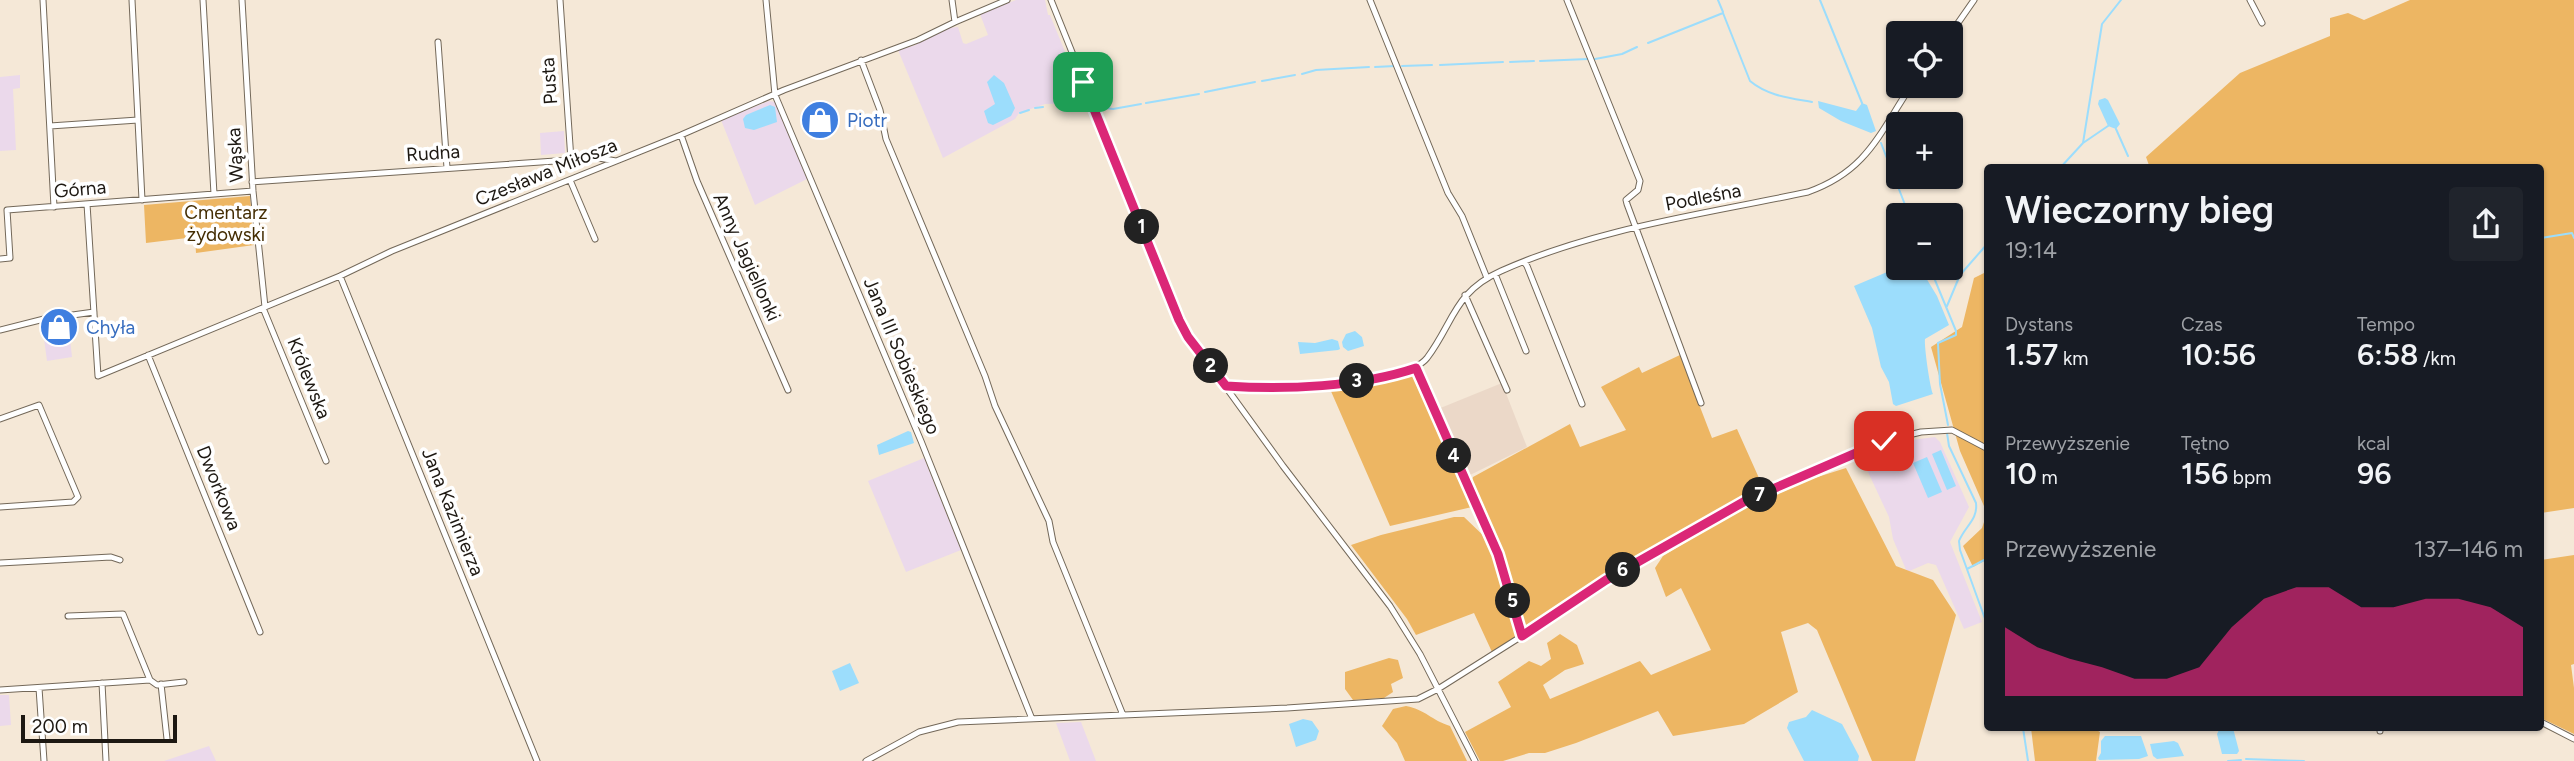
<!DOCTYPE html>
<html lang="pl">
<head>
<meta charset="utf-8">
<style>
  :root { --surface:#171b24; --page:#20242c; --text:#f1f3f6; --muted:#9ea1a6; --accent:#db2777 }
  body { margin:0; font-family:Figtree,sans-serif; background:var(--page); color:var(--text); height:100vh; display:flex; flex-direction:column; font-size:26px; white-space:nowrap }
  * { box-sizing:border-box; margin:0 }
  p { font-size:23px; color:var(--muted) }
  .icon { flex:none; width:38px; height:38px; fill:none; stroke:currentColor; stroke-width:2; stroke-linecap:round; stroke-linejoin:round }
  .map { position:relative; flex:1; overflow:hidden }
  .drawer { position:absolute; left:1984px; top:164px; width:560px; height:567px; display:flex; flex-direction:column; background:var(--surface); border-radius:7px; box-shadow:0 2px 5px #0004 }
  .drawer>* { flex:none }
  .fabs { position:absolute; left:1886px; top:21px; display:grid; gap:14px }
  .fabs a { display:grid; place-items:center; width:77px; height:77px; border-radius:7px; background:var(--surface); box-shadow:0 2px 5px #0004; font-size:35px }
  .scale { position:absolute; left:21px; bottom:18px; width:156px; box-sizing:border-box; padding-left:7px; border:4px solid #1d1812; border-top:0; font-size:19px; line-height:24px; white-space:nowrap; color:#1d1812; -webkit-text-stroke:5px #fff; paint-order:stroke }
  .pin { position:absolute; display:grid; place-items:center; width:60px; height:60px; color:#fff; margin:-30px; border-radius:14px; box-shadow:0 4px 10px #0006 }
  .km { position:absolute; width:35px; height:35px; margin:-18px; border-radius:50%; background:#222; color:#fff; font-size:19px; line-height:35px; text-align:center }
  .round { display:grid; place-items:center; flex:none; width:74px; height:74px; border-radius:7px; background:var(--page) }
  .headline { display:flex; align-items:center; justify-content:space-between; height:119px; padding:0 21px }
  h1 { font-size:38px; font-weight:600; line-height:52px }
  .stats { display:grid; grid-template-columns:repeat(3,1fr); gap:10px; height:119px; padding:7px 21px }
  .stats div { display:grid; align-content:center }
  .stats b { font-size:30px; font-weight:600 }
  .stats small { font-size:19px; font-weight:400 }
  .stats p { font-size:19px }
  .chart { height:196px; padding:14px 21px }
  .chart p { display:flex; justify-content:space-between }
  .chart svg { width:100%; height:126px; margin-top:7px; fill:var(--accent); opacity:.7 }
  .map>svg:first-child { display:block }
</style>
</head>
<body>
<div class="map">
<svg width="2574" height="761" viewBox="0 0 2574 761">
  <rect width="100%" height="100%" fill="#f5e8d7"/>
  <path fill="#ebd9eb" d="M1016 0H1045L1048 15H1050L1086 103 1045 104 1019 113 1015 119 943 158 898 50 916 45 917 42 948 28 958 27 963 43 966 44 988 35 980 14Z
    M20 75V88L13 89 16 150 0 151V77Z
    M769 101 775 102 807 179 755 205 721 120Z
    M564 131 565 153 541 155 540 133Z
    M68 320 72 357 47 361 42 324Z
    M1935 437 1940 442 1969 507 1950 542 1982 622 1964 629 1936 565 1928 563 1907 572 1893 539 1889 517 1861 457 1882 448 1886 450 1897 442Z
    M924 458 961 550 906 572 868 481Z
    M0 695H9L11 725 0 726Z
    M1081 722 1096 761H1070L1056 723Z
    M209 746 216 761H164Z"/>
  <path fill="#ebd8c8" d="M1502 383 1527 447 1468 476 1461 469 1438 409Z"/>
  <path fill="#edb663" d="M2410 0H2574V508L2541 513V168H2150L2146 157 2240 73 2330 36V18L2348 13 2364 20Z
    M250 196 254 245 196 253 195 237 146 243 144 205Z
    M1988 271V559L1973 567 1963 546 1982 528 1987 513 1960 451 1931 347 1962 327 1974 278Z
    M1680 355 1712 438 1737 429 1763 487 1563 604 1524 630 1505 561 1471 484 1473 477 1570 424 1580 447 1626 430 1601 387 1639 367 1642 373Z
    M1406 375 1414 376 1420 382 1472 507 1390 526 1330 389Z
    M1846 468 1896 566 1933 580 1956 615 1915 761H1872L1817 630 1808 623 1781 632 1798 692 1744 724 1673 736 1658 711 1576 743 1545 753H1529L1503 761H1480L1465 732 1511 707 1498 682 1529 661 1541 666 1551 659 1547 643 1560 634 1577 645 1584 664 1565 670 1543 685 1550 699 1640 661 1651 675 1711 650 1681 588 1666 597 1655 568 1663 556 1731 515 1808 480Z
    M1454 517H1464L1488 540 1493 548 1517 636 1492 652 1474 613 1416 635 1407 619 1351 545 1381 535Z
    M2574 555V664L2571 665 2574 688V734L2541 718V560Z
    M1389 658 1398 660 1403 678 1391 684 1393 692 1384 698 1353 700 1345 689V672Z
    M1406 706C1426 710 1431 720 1450 726L1467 761H1405L1397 743 1382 726 1393 709Z
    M2031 728H2093L2100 732 2096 761H2035Z"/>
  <path fill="#9cddfc" d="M994 75 1004 83 1015 108 1011 116 993 125 988 123 984 111 995 104 987 82Z
    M2105 98 2108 100 2120 124 2116 129 2108 126 2098 104 2099 100Z
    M1818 101 1856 111 1862 103 1867 105 1876 131 1871 133 1841 121 1819 108Z
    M770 105 775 107 777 122 754 130 745 128 743 119 746 115Z
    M1899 267 1920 268 1937 296 1949 325 1925 339C1924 346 1930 388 1933 394L1896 406 1893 404 1889 382 1881 367 1872 328 1854 286Z
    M1355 331 1362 337 1364 346 1348 351 1343 347 1342 342 1346 334Z
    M1332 339 1338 341 1340 349 1338 350 1300 354 1298 342 1315 343Z
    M908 431 911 432 914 443 879 455 877 445Z
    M1941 450 1956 486 1947 490 1932 454Z
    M1927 457 1942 492 1928 498 1913 463Z
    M850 663 859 683 840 691 832 671Z
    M1812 710 1842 724 1859 756 1858 761H1804L1787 728 1789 722 1806 717Z
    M1303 719 1312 721 1319 731 1316 740 1296 747 1289 724Z
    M2220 728H2233L2239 751 2237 754H2222L2217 734Z
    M2105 736H2141L2148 756 2139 759 2099 760 2098 758 2101 753V741Z
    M2174 741 2178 743 2184 756 2157 759 2153 756 2150 744Z"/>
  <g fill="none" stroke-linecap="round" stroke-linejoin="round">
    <path stroke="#9cddfc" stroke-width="2" d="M1718 0 1723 12
      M1820 0 1862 103
      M1648 43 1723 13 1750 81C1768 96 1790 98 1812 102
      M1595 59 1622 54 1637 47
      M1540 61 1588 59
      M1510 62 1534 61
      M1440 65 1503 62
      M1402 66 1432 65
      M1375 67 1395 66
      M1302 74 1316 70 1369 67
      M1262 81 1295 75
      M1205 92 1255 82
      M1146 103 1199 94
      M1059 106 1090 107
      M1098 107 1113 109 1141 104
      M1035 108 1043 107
      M1020 113 1029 110
      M2116 129 2128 156
      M1881 143 1909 215
      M2083 143 2108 126
      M2060 168 2083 143 2102 24 2121 0
      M2541 238 2572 233 2574 238
      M1930 268 1956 331V335L1938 343 1940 384 1948 425
      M1947 306 1960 275 1988 243
      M1947 433 1949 446 1976 503C1978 520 1965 526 1959 541L1960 550 1988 627
      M1967 569 1988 558
      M2023 728 2028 761
      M2246 759 2304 761
      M2228 761 2241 760"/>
    <defs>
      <path id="minor" d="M43 0 54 207
        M132 0 142 200
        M203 0 214 194
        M242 0 253 191 265 307
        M560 0 571 160
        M766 0 775 95 921 441 1032 719
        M952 0 955 22
        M1051 0 1183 328 1283 466 1390 606 1420 654 1475 761
        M1370 0 1448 193 1462 216 1487 278
        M1567 0 1640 181 1638 190 1626 200 1627 204 1701 403
        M2250 0 2262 23
        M1951 33 1974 0
        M438 42 447 168
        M861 60 880 110 886 139 985 376 995 406 1049 521 1053 542 1123 715
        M50 126 138 120
        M681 135 697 181 788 390
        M570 180 595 239
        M252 182 599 158 616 161
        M87 204 98 376 340 276 392 251 681 135 784 90 918 40 955 22 1007 0
        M7 210 253 191
        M0 259 10 258 7 210
        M1524 262 1527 266 1582 404
        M1495 274 1526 351
        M340 276 537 761
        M1465 295 1507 390
        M263 308 326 461
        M0 330 44 319 94 312
        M148 355 260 632
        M1416 368 1502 563 1522 636
        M1226 386C1265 388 1403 388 1427 358 1454 322 1454 292 1501 271 1597 228 1705 214 1808 192 1867 171 1879 134 1911 86
        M0 419 39 405 78 497 73 502 0 507
        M0 563 111 557 120 560
        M150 680 157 685 184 682
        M102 683 106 761
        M161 684 167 739
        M39 688 44 761
        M0 690 150 680 123 614 68 616
        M2541 722 2574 739
        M2380 728V731
        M866 761 919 732 958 722 1287 708 1418 699 1438 689 1522 636 1606 580 1747 500 1884 441 1921 432 1952 430 1988 449"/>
    </defs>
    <use href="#minor" stroke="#736859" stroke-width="7"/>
    <use href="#minor" stroke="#fff" stroke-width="5"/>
  </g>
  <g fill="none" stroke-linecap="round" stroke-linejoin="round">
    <defs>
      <path id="route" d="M1083 82 1179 320 1188 337 1226 386C1285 390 1360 387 1416 368L1498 554 1522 636 1606 580 1747 500 1884 441"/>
    </defs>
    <use href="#route" stroke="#fff" stroke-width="14"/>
    <use href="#route" stroke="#db2777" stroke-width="9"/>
  </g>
  <defs>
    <symbol id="shop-disc" viewBox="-11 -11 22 22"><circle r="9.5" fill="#3f7fe0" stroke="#fff"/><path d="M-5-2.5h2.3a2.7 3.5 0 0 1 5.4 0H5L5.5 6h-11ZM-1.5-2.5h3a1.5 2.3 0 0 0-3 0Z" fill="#fff"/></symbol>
  </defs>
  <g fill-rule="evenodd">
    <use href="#shop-disc" x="798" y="98" width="44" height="44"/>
    <use href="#shop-disc" x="37" y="305" width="44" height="44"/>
  </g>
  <g text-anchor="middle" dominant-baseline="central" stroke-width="7" stroke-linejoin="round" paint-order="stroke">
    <g font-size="19" fill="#1d1812" stroke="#fff">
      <text transform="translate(549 81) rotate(-94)">Pusta</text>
      <text transform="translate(433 153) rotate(-4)">Rudna</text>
      <text transform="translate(235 155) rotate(-93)">Wąska</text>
      <text transform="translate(546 172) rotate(-22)">Czesława Miłosza</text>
      <text transform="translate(80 189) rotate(-5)">Górna</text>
      <text transform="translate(1703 197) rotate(-11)">Podleśna</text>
      <text transform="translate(747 257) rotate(66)">Anny Jagiellonki</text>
      <text transform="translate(902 356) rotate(67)">Jana III Sobieskiego</text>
      <text transform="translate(309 378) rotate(68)">Królewska</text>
      <text transform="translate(219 488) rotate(68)">Dworkowa</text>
      <text transform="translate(453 512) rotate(68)">Jana Kazimierza</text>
    </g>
    <g font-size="19" fill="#366cbe" stroke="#fff" text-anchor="start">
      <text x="847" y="120">Piotr</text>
      <text x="86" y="327">Chyła</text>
    </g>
    <g font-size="19" fill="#442d03" stroke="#fff">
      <text x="226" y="212">Cmentarz<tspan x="226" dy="22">żydowski</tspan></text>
    </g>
  </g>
</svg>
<div class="fabs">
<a><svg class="icon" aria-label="locate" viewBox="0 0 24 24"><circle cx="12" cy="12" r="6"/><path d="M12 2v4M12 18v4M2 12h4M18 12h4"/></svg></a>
<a>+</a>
<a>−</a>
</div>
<div class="scale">200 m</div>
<div class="pin" style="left:1083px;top:82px;background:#1e9e55"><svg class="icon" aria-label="arrive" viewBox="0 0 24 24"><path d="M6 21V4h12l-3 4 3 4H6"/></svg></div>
<div class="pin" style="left:1884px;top:441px;background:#d93025"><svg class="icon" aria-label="check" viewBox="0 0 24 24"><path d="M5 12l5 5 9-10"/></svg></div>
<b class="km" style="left:1142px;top:227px">1</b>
<b class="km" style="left:1211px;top:366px">2</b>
<b class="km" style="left:1357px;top:381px">3</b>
<b class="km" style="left:1454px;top:456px">4</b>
<b class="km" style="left:1513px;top:601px">5</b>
<b class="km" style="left:1623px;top:570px">6</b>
<b class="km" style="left:1760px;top:495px">7</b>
<section class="drawer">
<div class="headline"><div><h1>Wieczorny bieg</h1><p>19:14</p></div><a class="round"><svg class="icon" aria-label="share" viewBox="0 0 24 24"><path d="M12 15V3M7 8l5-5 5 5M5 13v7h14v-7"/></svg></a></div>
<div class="stats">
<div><p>Dystans</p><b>1.57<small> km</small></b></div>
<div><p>Czas</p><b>10:56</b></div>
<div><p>Tempo</p><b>6:58<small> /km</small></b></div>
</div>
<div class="stats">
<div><p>Przewyższenie</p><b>10<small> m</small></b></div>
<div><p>Tętno</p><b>156<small> bpm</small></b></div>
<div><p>kcal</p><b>96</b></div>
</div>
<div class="chart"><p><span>Przewyższenie</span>137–146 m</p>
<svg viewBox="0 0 160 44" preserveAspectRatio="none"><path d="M0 44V20L10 27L20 31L30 34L40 38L50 38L60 34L70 20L80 10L90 6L100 6L110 13L120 13L130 10L140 10L150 13L160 20V44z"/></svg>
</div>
</section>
</div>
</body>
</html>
